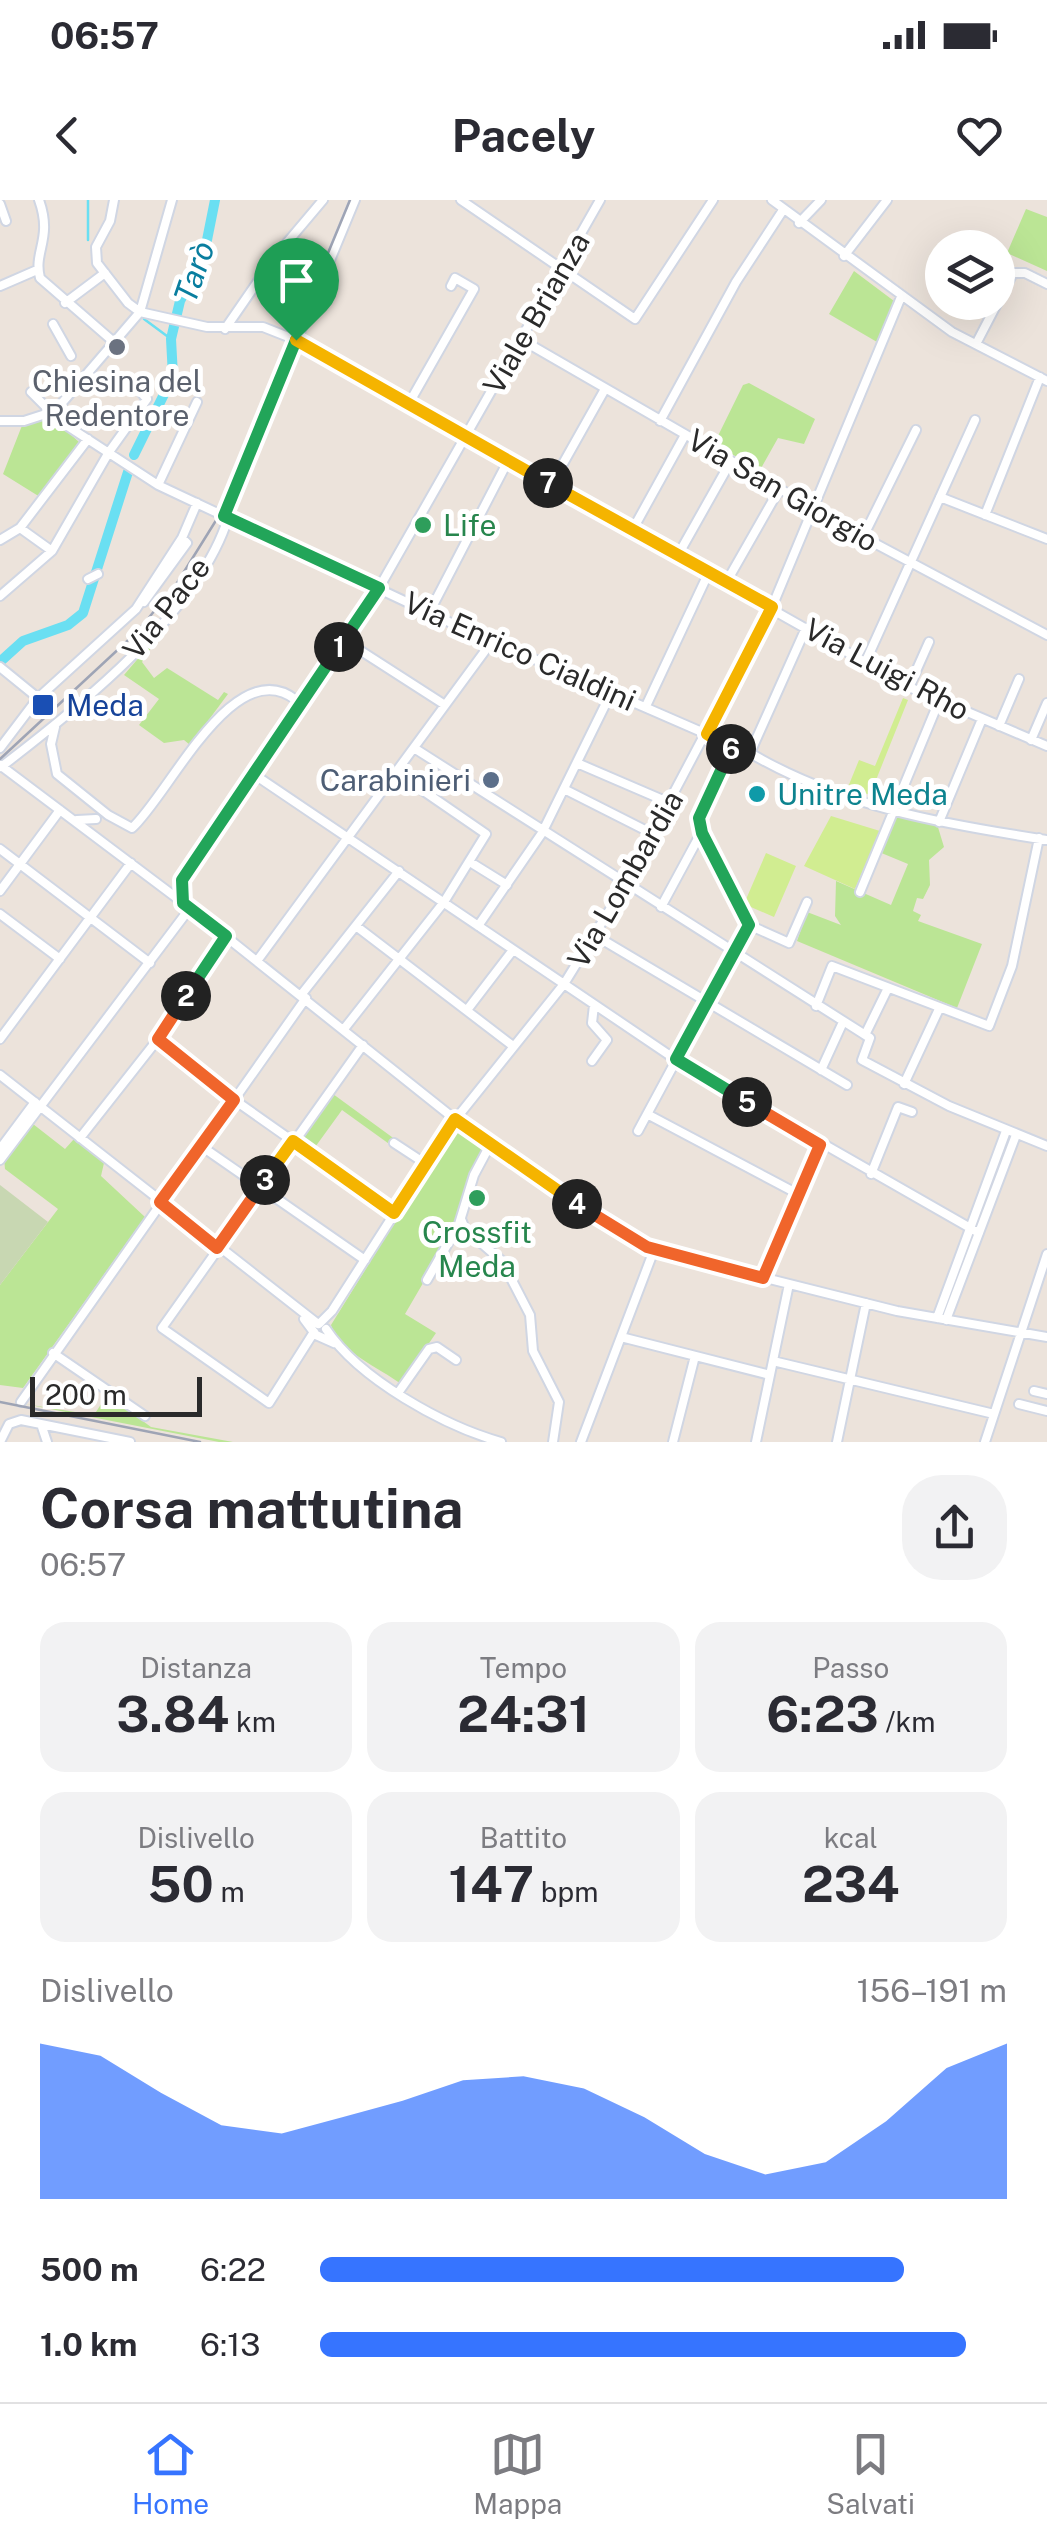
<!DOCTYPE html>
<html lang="it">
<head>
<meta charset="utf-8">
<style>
  :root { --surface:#fff; --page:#f2f2f3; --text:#2b2b33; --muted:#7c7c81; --line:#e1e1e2; --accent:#3674ff }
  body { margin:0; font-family:"Public Sans",sans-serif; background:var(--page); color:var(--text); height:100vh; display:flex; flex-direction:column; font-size:38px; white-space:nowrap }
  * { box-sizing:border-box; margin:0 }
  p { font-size:32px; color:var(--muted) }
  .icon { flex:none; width:55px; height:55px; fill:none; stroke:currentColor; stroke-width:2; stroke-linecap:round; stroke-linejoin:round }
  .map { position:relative; height:1242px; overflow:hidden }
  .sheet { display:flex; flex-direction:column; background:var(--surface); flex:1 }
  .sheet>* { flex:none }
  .controls { position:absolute; left:925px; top:30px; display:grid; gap:20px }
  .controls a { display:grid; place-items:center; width:90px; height:90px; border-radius:50%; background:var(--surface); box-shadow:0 10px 40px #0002; font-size:50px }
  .scale { position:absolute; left:30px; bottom:25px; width:172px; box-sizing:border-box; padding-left:10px; border:5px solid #2a2a2a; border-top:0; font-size:28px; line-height:35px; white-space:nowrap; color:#2a2a2a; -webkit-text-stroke:8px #fff; paint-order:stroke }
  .pin { position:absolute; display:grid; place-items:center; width:85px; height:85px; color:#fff; margin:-102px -42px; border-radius:50% 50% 50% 0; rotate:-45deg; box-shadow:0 0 10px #0007 }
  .pin .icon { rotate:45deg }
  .km { position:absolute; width:50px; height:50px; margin:-25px; border-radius:50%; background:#222; color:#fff; font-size:28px; line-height:50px; text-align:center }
  .round { display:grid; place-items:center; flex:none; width:105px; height:105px; border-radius:40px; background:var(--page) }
  .overview { display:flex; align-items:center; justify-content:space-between; height:170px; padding:0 40px }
  h1 { font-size:55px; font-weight:700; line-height:75px }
  .metrics { display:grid; grid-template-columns:repeat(3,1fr); gap:15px; height:170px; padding:10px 40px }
  .metrics div { display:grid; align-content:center; border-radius:25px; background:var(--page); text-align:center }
  .metrics b { font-size:50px; font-weight:700 }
  .metrics small { font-size:28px; font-weight:400 }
  .metrics p { font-size:28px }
  .chart { height:280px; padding:20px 40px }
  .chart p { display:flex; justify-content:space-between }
  .chart svg { width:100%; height:180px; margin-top:10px; fill:var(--accent); opacity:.7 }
  ul { padding:0 40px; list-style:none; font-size:32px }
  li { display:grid; grid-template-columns:160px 120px 1fr; align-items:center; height:75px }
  li i { height:25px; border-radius:12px; background:var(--accent) }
  .status { display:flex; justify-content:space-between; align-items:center; height:70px; padding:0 50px; background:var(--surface); direction:ltr }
  .status svg { height:28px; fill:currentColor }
  header { display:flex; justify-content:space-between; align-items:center; height:130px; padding:0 40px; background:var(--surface); font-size:45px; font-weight:700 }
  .dock { display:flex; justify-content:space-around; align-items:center; height:140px; border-top:2px solid var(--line); background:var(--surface); font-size:28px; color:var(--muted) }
  .dock a { display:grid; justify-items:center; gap:5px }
  .dock .active { color:var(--accent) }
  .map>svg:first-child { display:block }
</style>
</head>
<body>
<div class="status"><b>06:57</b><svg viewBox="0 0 49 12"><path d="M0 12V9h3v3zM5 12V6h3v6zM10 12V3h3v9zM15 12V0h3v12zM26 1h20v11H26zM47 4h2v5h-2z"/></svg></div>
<header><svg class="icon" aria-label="back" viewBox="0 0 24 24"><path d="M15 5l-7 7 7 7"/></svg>Pacely<svg class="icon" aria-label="heart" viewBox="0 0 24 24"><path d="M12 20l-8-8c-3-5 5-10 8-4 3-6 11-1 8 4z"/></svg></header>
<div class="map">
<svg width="1047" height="1242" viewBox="0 0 1047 1242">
  <rect width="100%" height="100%" fill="#ece3db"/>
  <path fill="#bbe595" d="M1026 9 1047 17V71L1007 53Z
    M854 71 894 101 877 142 829 114Z
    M749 183 815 219 804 244 778 238 760 270 714 244 743 185Z
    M51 217 79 242 40 297 3 274 23 223Z
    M158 435 163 437H158L142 462 154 478 167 468 218 500 224 492 228 494 190 545 184 540 164 543 139 525 159 499 124 475Z
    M894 616 937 624 944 647 929 660 930 685 923 699 917 698 913 711 921 715 918 721 982 744 957 808 797 741 807 712 841 725 835 716 836 681 891 705 908 664 879 652Z
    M333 894 396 940 392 946 342 910 313 950 301 941Z
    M41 913 33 924 65 949 74 939 104 963 101 976 145 1017 23 1188 0 1185V1085L58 1009 5 969 4 958Z
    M458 929 483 951 454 1030 405 1114 436 1133 401 1184C380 1168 338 1151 331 1125L452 930Z
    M107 1195 151 1227 233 1242H219L25 1204 94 1215Z"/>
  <path fill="#c8d7b2" d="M0 985 48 1022 0 1085Z"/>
  <path fill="#d1ed91" d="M903 498 908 500 870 595 848 587 859 560 875 566Z
    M831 616 880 631 855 689 804 666Z
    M766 653 796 666 774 717 744 704Z"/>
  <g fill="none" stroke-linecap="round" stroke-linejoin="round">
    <path stroke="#6adff2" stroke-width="2.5" d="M88 40V0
      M144 119 171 139"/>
    <path stroke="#6adff2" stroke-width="10" d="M134 255 173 176 171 139 180 101 204 55 215 0
      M2 460 23 441 68 425 83 413 128 272"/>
    <defs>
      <path id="minor" d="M39 0C53 39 33 51 40 78L115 143
        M114 0 110 21 96 47 97 63 128 103 140 112 207 127H263L296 140 909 487 1047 546
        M461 0 635 119 713 0
        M772 0 952 132 1047 181
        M0 4 6 21
        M799 23 821 0
        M844 56 887 0
        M0 86 37 70
        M65 103 105 73
        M53 124 71 156
        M225 129 274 58 323 0
        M522 140 863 337 1047 435
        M976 144 1013 73H1025L1047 84
        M31 192 51 212
        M408 205 474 89 455 78 451 86
        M55 211 69 227 158 285 449 422 750 553C842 607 943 624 1047 640
        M55 211 140 112 172 0
        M0 221H24L55 211
        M660 221 736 82 783 10
        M158 285 197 202
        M551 285 605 189
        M940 297 1047 339
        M985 315 1040 177
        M224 316 355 0
        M20 328 52 351
        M633 329 685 235
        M863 337 916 230
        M0 340 20 328 88 239
        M678 355 731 261
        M88 379 98 374
        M727 381 780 288
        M0 396 52 351 109 252 147 199 137 188
        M144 402 187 343 182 338
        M429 413 509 259
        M344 440 445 505
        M865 463 975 220
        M0 467 38 498
        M909 487 929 442
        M646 506 709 372
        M999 526 1019 479
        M55 527 51 544 57 574 108 615 132 628C169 595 234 451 296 500V513
        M1031 540 1047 503
        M0 548 38 498 136 409 182 338 197 303
        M414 548 870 838 862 860 949 906 1047 946
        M750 553 806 428
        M577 563 670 603
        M0 565 190 708 476 936 631 1040 674 1055 897 1111 1047 1137
        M1 567C77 509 199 412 228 318
        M255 575 675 859 979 1033
        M564 589 653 634
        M77 620 96 619
        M939 622 982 519
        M701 633 749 725
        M0 649 150 763
        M470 662 507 685
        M0 691 60 610
        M860 692 939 501
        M182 701V680L379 388 600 0
        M661 707 701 633 699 618 733 546
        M0 714 60 759
        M749 725 789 743 807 702
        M356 726 513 846
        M478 726 542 633 612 491
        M596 736 847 885
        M257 761 493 440
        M301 795 399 671
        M816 806 832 766 989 826 1012 766 1039 638
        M467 810 513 750
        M344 829 444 702 486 634 396 572
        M865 835 887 790
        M0 839 131 663
        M158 839 233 899 395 1013
        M592 861 607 840 592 823 594 805
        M821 870 843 822
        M0 875 318 1124
        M904 884 939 809
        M647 914 798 994
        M638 931 749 725
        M80 938 158 839 226 736
        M394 943 426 964
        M201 946 365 1060
        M0 949 35 902
        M0 960 190 708
        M871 974 898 907 912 912
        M461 1019 465 1029 502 1061 530 1115 533 1151 559 1202 553 1242
        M763 1078 819 945
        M427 1080 459 1024 474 975 490 945
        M937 1118 1006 931
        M304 1119 316 1135 334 1143
        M946 1120 1016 935
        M319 1124 332 1111 451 925 564 784 625 685 772 407 901 97
        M326 1129C359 1179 444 1226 501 1242
        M314 1132 269 1203 162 1128 363 845
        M621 1137 770 1175
        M53 1153 145 1216
        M773 1161 994 1214
        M1034 1191 1047 1194
        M398 1193 429 1149 437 1147 456 1160
        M21 1202 306 798
        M1019 1204 1047 1211
        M41 1224 47 1242
        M0 1242 9 1224 21 1220 130 1242
        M581 1242 654 1050
        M673 1242 695 1156
        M756 1242 789 1084
        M837 1242 866 1103
        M985 1242 1047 1054"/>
    </defs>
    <use href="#minor" stroke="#d0d6e3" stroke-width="12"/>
    <use href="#minor" stroke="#fff" stroke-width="8"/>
    <path stroke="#9ea4b5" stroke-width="2.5" d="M0 559 138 431 177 383 220 314 350 0
      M0 1202 200 1242"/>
  </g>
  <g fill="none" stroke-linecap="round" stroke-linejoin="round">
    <defs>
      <path id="split-1" d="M296 140 224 316 379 388 339 447"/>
      <path id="split-2" d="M186 796 226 736 183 703 182 680 339 447"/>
      <path id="split-3" d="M186 796 158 839 234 900 160 1002 217 1048 265 980"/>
      <path id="split-4" d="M265 980 293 941 394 1013 455 919 577 1004"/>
      <path id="split-5" d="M577 1004 647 1047 763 1078 820 945 747 902"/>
      <path id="split-6" d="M731 549 699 618 702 633 749 725 676 859 747 902"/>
      <path id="split-7" d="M548 283 772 407 707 534 731 549"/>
      <path id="split-8" d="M296 140 548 283"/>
    </defs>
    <use href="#split-1" stroke="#fff" stroke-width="20"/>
    <use href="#split-2" stroke="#fff" stroke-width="20"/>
    <use href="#split-3" stroke="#fff" stroke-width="20"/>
    <use href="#split-4" stroke="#fff" stroke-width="20"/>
    <use href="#split-5" stroke="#fff" stroke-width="20"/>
    <use href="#split-6" stroke="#fff" stroke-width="20"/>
    <use href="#split-7" stroke="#fff" stroke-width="20"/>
    <use href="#split-8" stroke="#fff" stroke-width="20"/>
    <use href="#split-1" stroke="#22a559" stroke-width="12"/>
    <use href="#split-2" stroke="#22a559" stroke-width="12"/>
    <use href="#split-3" stroke="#f0652b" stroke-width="12"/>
    <use href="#split-4" stroke="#f5b400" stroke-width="12"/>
    <use href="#split-5" stroke="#f0652b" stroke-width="12"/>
    <use href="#split-6" stroke="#22a559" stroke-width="12"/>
    <use href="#split-7" stroke="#f5b400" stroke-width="12"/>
    <use href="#split-8" stroke="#f5b400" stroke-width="12"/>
  </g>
  <circle fill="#6b7280" stroke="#fff" stroke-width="4" cx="117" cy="147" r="10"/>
  <g fill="#2e9e5b" stroke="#fff" stroke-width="4">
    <circle cx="423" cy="325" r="10"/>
    <circle cx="477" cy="998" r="10"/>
  </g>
  <rect fill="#1a4fb4" stroke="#fff" stroke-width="4" x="31" y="493" width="24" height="24" rx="5"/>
  <circle fill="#5c6f8a" stroke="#fff" stroke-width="4" cx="491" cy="580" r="10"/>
  <circle fill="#0f9aa8" stroke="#fff" stroke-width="4" cx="757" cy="594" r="10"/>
  <g text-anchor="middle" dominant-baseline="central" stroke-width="10" stroke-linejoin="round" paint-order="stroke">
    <g font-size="30" fill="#2a2a2a" stroke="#fff">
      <text transform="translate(536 113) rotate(-60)">Viale Brianza</text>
      <text transform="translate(783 290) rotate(30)">Via San Giorgio</text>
      <text transform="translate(166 408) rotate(-52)">Via Pace</text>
      <text transform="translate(520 451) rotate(24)">Via Enrico Cialdini</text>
      <text transform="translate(887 469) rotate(28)">Via Luigi Rho</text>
      <text transform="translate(625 679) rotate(-60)">Via Lombardia</text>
    </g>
    <g font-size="30" fill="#5b616d" stroke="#fff">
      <text x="117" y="181">Chiesina del<tspan x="117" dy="34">Redentore</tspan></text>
    </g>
    <g font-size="30" fill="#27864d" stroke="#fff" text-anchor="start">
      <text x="443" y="325">Life</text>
      <text x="477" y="1032" text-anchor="middle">Crossfit<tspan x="477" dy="34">Meda</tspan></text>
    </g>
    <g font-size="30" fill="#164399" stroke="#fff" text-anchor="start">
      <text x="66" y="505">Meda</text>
    </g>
    <g font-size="30" fill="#4e5e75" stroke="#fff" text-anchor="end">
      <text x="471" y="580">Carabinieri</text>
    </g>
    <g font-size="30" fill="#0d838f" stroke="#fff" text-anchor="start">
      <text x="777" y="594">Unitre Meda</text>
    </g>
    <g font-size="32" font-style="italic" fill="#097e9f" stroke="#fff">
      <text transform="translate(194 72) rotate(-71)">Tarò</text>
    </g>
  </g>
</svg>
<div class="controls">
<a><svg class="icon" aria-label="layers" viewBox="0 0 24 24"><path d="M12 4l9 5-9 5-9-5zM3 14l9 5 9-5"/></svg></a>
</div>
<div class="scale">200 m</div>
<div class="pin" style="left:296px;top:140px;background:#1e9e55"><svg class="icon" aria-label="arrive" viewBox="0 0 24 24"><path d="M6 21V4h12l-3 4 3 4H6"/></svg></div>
<b class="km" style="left:339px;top:447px">1</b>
<b class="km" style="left:186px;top:796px">2</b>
<b class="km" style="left:265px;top:980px">3</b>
<b class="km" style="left:577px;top:1004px">4</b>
<b class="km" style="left:747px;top:902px">5</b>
<b class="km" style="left:731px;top:549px">6</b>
<b class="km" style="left:548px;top:283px">7</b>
</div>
<section class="sheet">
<div class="overview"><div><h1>Corsa mattutina</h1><p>06:57</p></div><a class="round"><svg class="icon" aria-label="share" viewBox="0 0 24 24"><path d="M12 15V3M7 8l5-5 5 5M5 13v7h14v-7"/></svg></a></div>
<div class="metrics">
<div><p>Distanza</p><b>3.84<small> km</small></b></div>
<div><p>Tempo</p><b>24:31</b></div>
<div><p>Passo</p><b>6:23<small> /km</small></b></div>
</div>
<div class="metrics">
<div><p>Dislivello</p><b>50<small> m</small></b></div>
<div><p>Battito</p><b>147<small> bpm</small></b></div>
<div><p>kcal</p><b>234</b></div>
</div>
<div class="chart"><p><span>Dislivello</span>156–191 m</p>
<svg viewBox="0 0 160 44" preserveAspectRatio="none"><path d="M0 44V6L10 9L20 18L30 26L40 28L50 24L60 20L70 15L80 14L90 17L100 24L110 33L120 38L130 35L140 25L150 12L160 6V44z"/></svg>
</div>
<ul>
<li><b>500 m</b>6:22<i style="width:85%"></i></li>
<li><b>1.0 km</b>6:13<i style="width:94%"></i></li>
</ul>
</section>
<nav class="dock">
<a class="active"><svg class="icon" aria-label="home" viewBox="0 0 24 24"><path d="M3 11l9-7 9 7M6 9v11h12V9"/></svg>Home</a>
<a><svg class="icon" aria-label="map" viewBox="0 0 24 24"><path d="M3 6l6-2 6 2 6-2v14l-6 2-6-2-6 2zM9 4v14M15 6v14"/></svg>Mappa</a>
<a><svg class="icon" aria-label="saved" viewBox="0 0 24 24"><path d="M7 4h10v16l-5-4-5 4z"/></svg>Salvati</a>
</nav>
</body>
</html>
